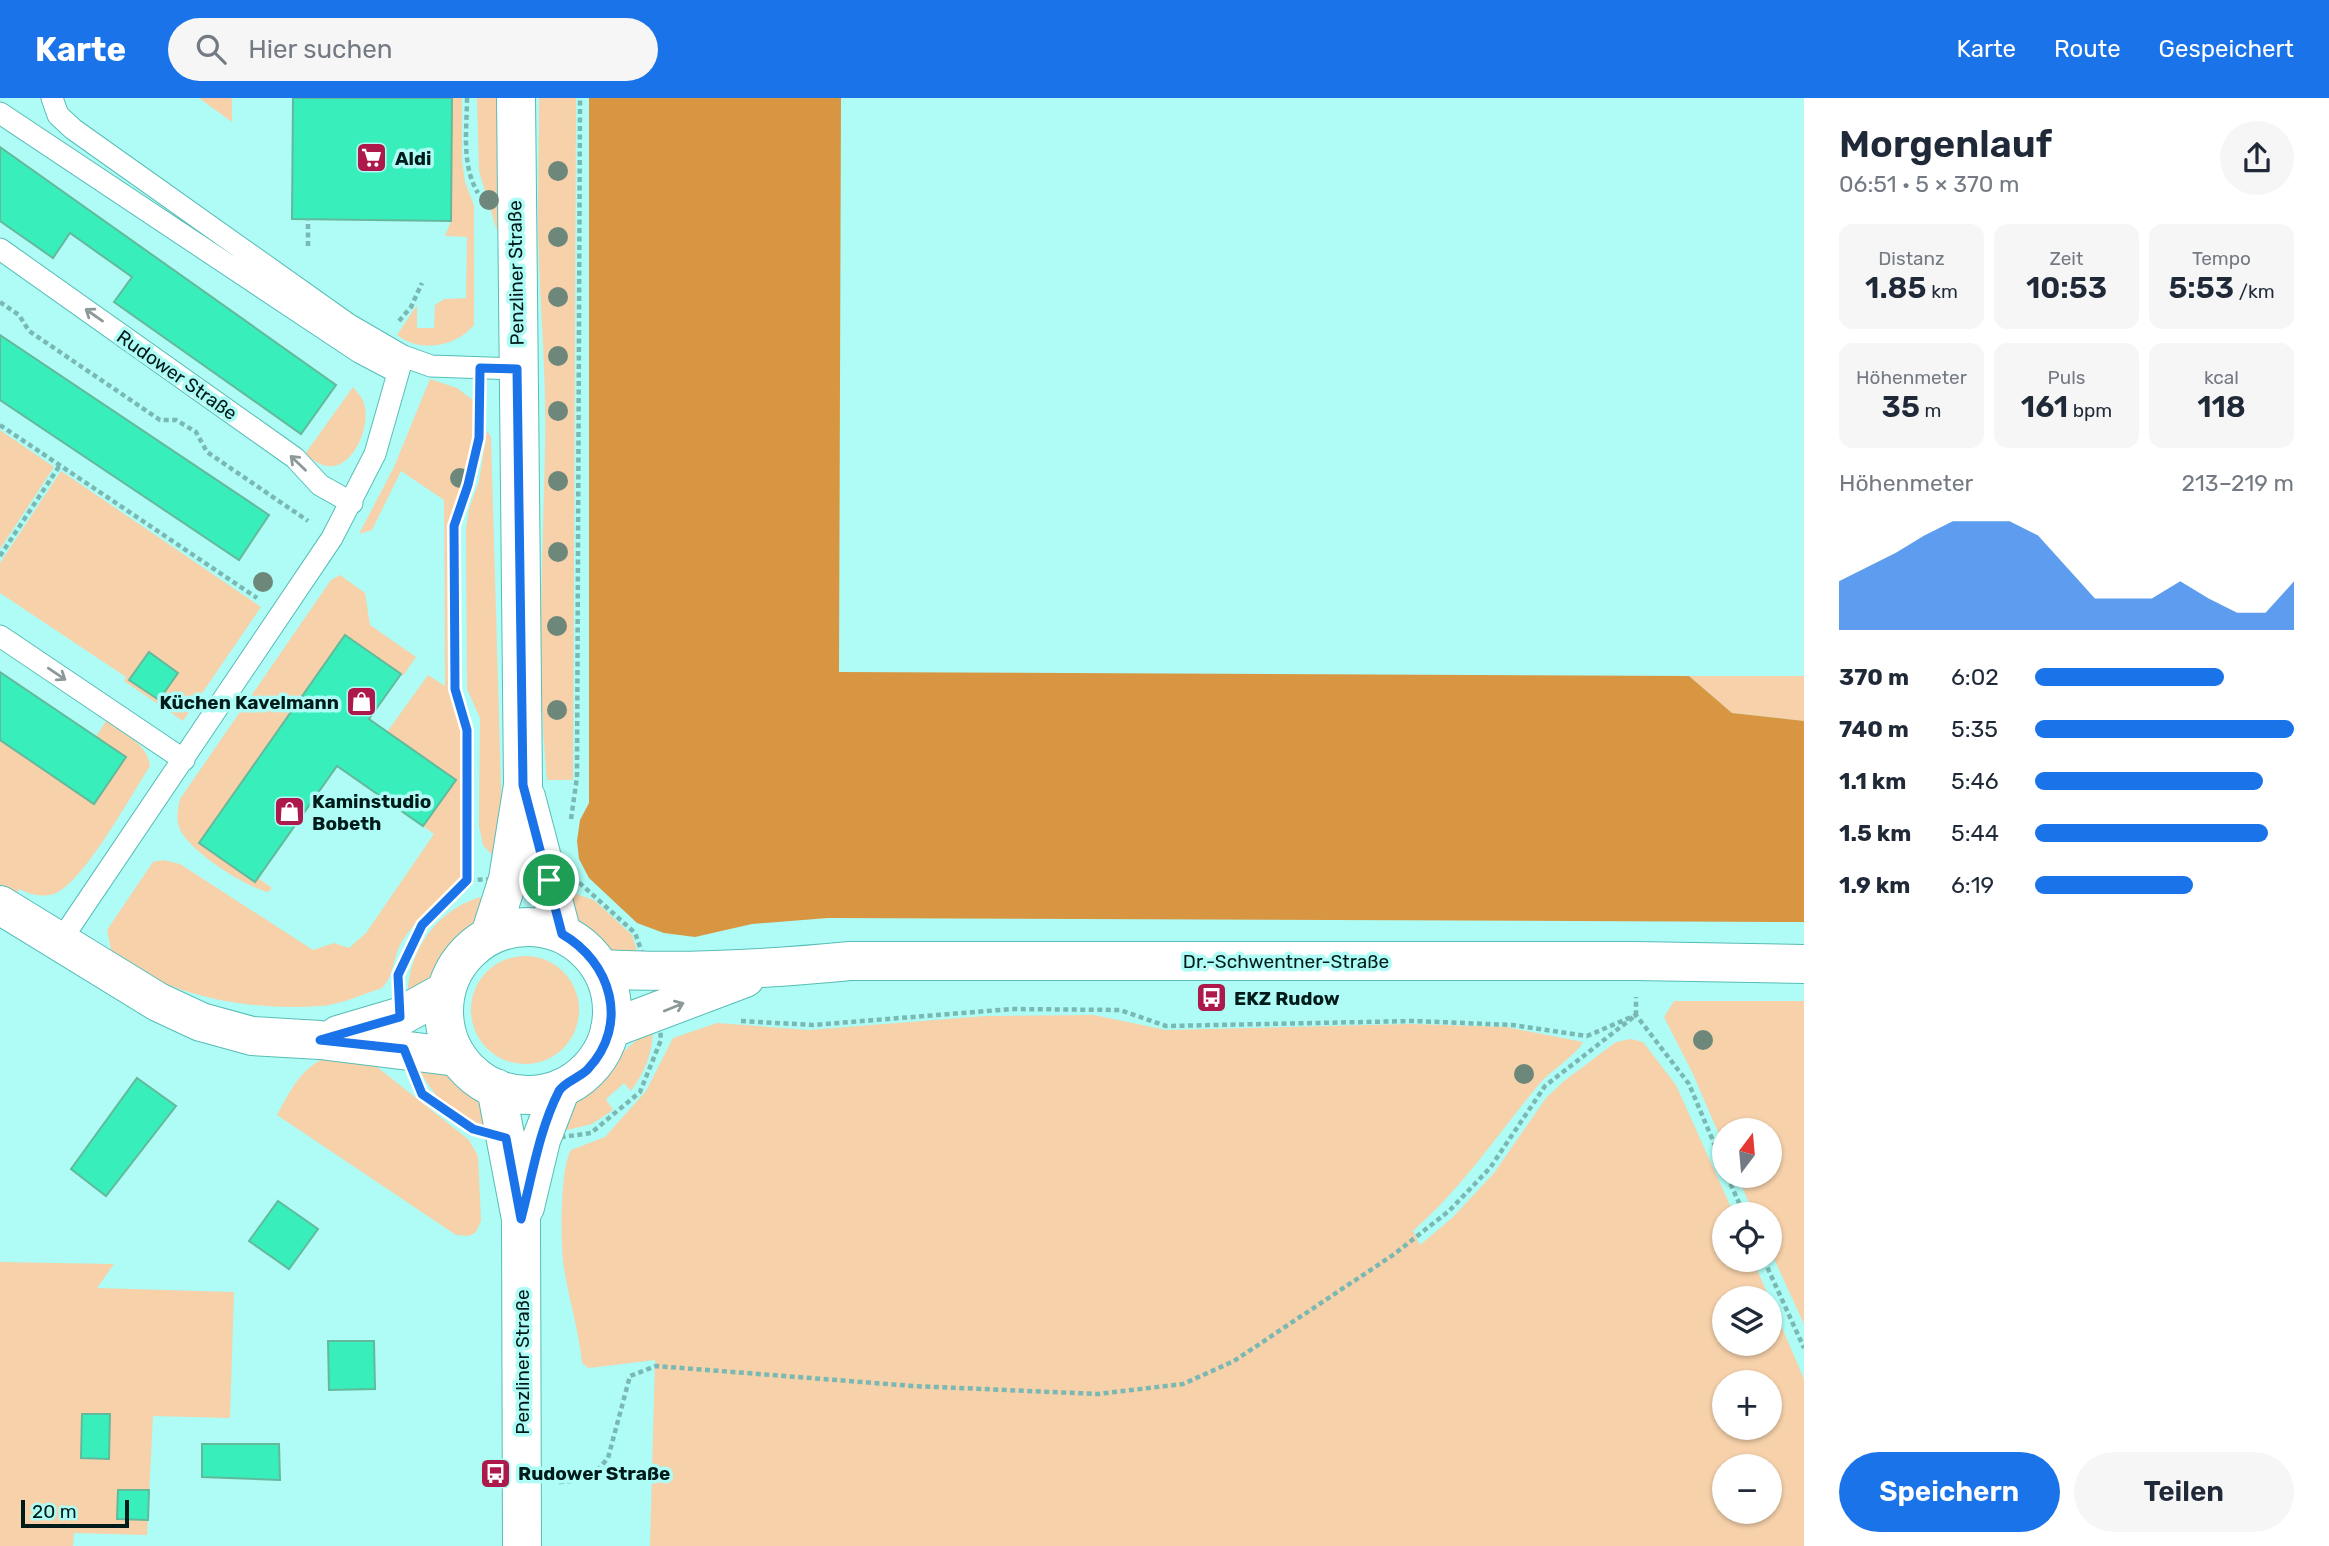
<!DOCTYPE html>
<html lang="de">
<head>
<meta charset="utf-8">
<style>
  :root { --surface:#fff; --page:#f6f6f7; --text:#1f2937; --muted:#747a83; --accent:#1a73e8 }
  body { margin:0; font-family:Rubik,sans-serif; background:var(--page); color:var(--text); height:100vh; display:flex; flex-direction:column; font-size:26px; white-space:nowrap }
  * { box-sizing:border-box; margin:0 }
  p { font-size:23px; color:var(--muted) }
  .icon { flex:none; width:38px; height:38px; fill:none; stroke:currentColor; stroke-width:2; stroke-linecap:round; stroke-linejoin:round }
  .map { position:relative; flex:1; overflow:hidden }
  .side { display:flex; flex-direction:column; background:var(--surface); width:525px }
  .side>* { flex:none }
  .needle { width:46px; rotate:16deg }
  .controls { position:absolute; left:1712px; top:1020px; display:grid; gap:14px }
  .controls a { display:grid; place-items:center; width:70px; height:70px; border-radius:50%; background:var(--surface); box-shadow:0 2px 5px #0004; font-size:35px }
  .scale { position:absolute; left:21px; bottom:18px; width:108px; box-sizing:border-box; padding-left:7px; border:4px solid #001c1a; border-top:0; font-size:19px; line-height:24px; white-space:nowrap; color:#001c1a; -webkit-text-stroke:5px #aefcf5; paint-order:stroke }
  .pin { position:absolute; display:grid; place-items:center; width:60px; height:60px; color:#fff; margin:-30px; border:4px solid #fff; border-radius:50%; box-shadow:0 2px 7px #0007 }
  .round { display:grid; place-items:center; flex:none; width:74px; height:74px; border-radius:37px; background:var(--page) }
  .head { display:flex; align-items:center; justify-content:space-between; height:119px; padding:0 35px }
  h1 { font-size:38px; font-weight:600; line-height:52px }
  .figures { display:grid; grid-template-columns:repeat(3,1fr); gap:10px; height:119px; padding:7px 35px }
  .figures div { display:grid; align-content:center; border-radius:14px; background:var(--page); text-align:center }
  .figures b { font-size:30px; font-weight:600 }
  .figures small { font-size:19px; font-weight:400 }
  .figures p { font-size:19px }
  .chart { height:196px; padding:14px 35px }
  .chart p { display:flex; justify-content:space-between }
  .chart svg { width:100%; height:126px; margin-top:7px; fill:var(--accent); opacity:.7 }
  .primary-button { display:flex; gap:14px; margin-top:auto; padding:14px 35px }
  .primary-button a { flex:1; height:80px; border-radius:42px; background:var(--accent); color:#fff; font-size:28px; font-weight:600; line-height:80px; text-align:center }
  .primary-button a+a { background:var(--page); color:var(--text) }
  ul { padding:0 35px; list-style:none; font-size:23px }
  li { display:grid; grid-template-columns:112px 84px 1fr; align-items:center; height:52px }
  li i { height:18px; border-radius:9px; background:var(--accent) }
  header { display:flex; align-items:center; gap:42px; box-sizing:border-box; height:98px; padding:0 35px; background:var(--accent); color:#fff }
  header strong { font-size:33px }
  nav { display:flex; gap:38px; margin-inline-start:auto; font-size:24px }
  .search { width:490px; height:63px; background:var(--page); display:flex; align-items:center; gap:18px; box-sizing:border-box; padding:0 24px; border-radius:38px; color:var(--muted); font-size:26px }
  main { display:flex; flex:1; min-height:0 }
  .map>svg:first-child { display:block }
</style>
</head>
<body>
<header>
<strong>Karte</strong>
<div class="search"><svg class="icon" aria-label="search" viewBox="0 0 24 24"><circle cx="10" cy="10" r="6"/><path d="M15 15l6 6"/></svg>Hier suchen</div>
<nav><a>Karte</a><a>Route</a><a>Gespeichert</a></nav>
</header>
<main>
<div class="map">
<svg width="1804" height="1448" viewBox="0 0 1804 1448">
  <rect width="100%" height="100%" fill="#aefcf5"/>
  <path fill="#f6d1aa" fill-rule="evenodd" d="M199 0H232V24Z
    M452 0H462V63L465 84 474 108V227C456 249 420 255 397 237L417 207V230H434L435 207 444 201 466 200 467 139 445 138 451 123Z
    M477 0H503L500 114 497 133 479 73Z
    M539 0H576L573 682H547C536 571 543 461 545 349 547 275 539 201 538 127 538 85 539 42 539 0Z
    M430 281 457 290 474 303V338L462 388 448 426 449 593 463 634 462 780C441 800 417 819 401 845 393 859 394 878 382 890 363 896 340 907 320 908 249 913 170 899 112 856L107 832 153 764 163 762 180 766 313 852 334 845 349 850 366 835 434 736 423 728 456 682 387 634 428 577 445 588 444 402 401 373 372 432 359 436 394 369Z
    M353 289C356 293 361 298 363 303 372 322 357 364 334 368 323 370 313 362 305 356Z
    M0 332 54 369 0 451Z
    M487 333 491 339 503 760 492 757 483 747 479 728 480 620 467 591 466 430 469 411 479 383Z
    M61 373 261 509 183 623 124 583 126 579 0 495V465Z
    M340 477 365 495 370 527 416 559 403 578 345 537 200 745 255 784 258 780 272 790 268 794C245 789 186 751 179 729 176 719 178 711 180 701L331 482Z
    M1689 578H1804V623L1732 615Z
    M106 623C124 636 147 645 150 668 131 697 85 782 56 795 43 800 31 797 19 791L15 799 0 789V642L94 706 96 639Z
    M567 793 594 802 632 837 641 864C595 849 583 839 567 793Z
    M495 796 478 827 460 843 435 879 408 902C406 851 442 803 495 796Z
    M471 912a54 54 0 1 1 108 0a54 54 0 1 1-108 0Z
    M1674 903H1804V1226L1769 1150V1116H1754L1737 1078H1769V1032H1724V1048L1693 976 1664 919Z
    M1094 917 1166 932 1411 926 1506 929 1583 944C1578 955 1551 973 1540 985 1498 1036 1463 1089 1413 1133L1420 1147 1452 1120 1494 1075 1546 1000 1564 983 1616 944 1631 941 1643 944 1676 987 1734 1116H1724V1162H1753L1804 1281V1448H650L655 1262 589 1270 582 1265C579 1233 569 1202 564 1170 560 1147 560 1070 571 1052L605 1039 646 993 673 940 717 925 809 932 985 918ZM1724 1200H1769V1246H1724ZM1724 1284H1769V1330H1724ZM1724 1368H1769V1414H1724Z
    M653 930C653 954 645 974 631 993L624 985 606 1001 613 1012 592 1026 555 1035C574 1001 620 952 653 930Z
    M331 957 372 965 469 1042 478 1058 481 1123 476 1134 469 1138 456 1137 277 1017C291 991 302 968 331 957Z
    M417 966C458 976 478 984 488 1030 454 1020 431 998 417 966Z
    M0 1164 114 1166 97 1190 234 1194 230 1320 153 1318 147 1437 74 1435 73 1448H0Z"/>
  <path fill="#d99642" d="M589 0H841L839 574 1689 578 1732 615 1804 623V824L828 820 752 826 695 839 664 835 637 825 589 780 579 761 577 743 580 722 589 705Z"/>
  <path fill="#38efbc" stroke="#63b99b" stroke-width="2" d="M293 0H452L451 123 292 121Z
    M0 49 336 287 301 336 114 204 132 179 70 135 53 160 0 123Z
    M0 237 269 417 239 462 0 302Z
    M345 537 401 576 369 621 456 682 423 728 337 668 255 784 199 745Z
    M149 554 178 575 159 602 129 582Z
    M0 574 126 659 94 706 0 642Z
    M137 980 176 1008 106 1098 71 1071Z
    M278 1103 318 1131 289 1171 249 1143Z
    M328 1243H374L375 1291 329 1292Z
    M82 1316H110L109 1361 81 1360Z
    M202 1346H279L280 1382 202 1379Z
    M118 1392H149L148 1422 117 1421Z"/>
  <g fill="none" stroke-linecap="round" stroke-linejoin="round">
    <defs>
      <path id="lane" d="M52 0 58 17 73 31 348 226 403 258 431 268 517 271
        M0 15 359 254 397 274
        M0 151 295 360 320 387 352 405
        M0 538 184 662
        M59 845 332 440 375 356 403 258"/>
      <path id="street" d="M0 807 158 904 201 924 252 938 320 942 457 959
        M601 871C684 876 767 871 850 863H1635L1804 866
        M610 931 745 880
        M338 937 399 919 446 893"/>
      <path id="secondary" d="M526 699 562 836
        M444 913a84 84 0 1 1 168 0a84 84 0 1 1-168 0Z
        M490 837 508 781 523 687 516 0
        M496 990 521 1121 522 1448
        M525 1109 541 1042 561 990"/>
    </defs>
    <use href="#lane" stroke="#57bdb6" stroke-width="23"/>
    <use href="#street" stroke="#57bdb6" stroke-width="40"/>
    <use href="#secondary" stroke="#57bdb6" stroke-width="40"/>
    <path stroke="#7ab9b3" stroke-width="4.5" stroke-dasharray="5 3.5" stroke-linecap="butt" d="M467 0C467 31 461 67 478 95
      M308 148V121
      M0 204 19 217 29 233 160 322H176L196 334 207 354 308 423
      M399 223 411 209 422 185
      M0 327 257 500
      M0 458 60 367
      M571 721 577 679 580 0
      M468 778 467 632 455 591 454 428 468 387 479 337
      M573 779 635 835 649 874 659 915 661 942 640 994 591 1035 541 1042 506 1040 473 1031 422 996 404 951 398 877 422 827 468 782Z
      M741 923 813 927 1012 911 1120 912 1166 928 1414 923 1513 927 1587 938 1636 917 1689 986 1724 1069
      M1727 1078 1744 1116
      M1764 1162 1804 1250
      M559 1384 589 1382 608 1360 630 1278 656 1268 913 1288 1098 1296 1183 1286 1234 1263 1393 1157 1449 1113 1490 1070 1545 988 1636 917V899"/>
    <use href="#lane" stroke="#fff" stroke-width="21"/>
    <use href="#street" stroke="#fff" stroke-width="38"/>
    <use href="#secondary" stroke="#fff" stroke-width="38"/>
  </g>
  <g fill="#6d877a">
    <circle cx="558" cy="73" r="10"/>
    <circle cx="489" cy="102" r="10"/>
    <circle cx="558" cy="139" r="10"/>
    <circle cx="558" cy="199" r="10"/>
    <circle cx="558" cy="258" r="10"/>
    <circle cx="558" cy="313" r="10"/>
    <circle cx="460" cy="380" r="10"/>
    <circle cx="558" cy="383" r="10"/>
    <circle cx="558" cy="454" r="10"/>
    <circle cx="263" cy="484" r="10"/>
    <circle cx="557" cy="528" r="10"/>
    <circle cx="557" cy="612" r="10"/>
    <circle cx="1703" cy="942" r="10"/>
    <circle cx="1524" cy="976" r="10"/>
  </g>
  <defs><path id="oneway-shaft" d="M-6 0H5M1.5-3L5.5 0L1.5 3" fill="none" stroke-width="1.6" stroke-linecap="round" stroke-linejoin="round" transform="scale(1.75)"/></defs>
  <g stroke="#8c9998">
    <use href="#oneway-shaft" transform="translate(94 217) rotate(-145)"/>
    <use href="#oneway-shaft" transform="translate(298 365) rotate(-136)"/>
    <use href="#oneway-shaft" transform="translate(57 576) rotate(34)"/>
    <use href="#oneway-shaft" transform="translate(674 909) rotate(-22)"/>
  </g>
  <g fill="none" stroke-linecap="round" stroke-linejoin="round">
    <defs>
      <path id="route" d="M480 270 517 271 523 687 562 836C611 864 630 926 588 971 581 979 564 984 559 993 539 1032 532 1079 521 1121L506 1040 473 1031 422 996 404 951 320 942 400 919 398 877 422 827 467 782V632L455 591 454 428 468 387 479 340Z"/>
    </defs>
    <use href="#route" stroke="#fff" stroke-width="14"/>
    <use href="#route" stroke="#1a73e8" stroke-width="9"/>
  </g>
  <defs>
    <symbol id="supermarket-square" viewBox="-11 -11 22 22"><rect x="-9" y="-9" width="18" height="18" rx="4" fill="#ac194a" stroke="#aefcf5"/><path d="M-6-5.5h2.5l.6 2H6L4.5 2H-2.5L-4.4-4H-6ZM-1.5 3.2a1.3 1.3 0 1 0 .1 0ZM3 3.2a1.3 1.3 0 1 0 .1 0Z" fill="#fff"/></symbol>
    <symbol id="shop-square" viewBox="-11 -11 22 22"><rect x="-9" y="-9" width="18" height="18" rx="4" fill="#ac194a" stroke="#aefcf5"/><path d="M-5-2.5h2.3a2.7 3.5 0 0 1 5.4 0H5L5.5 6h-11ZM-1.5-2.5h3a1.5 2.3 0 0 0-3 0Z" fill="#fff"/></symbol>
    <symbol id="bus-square" viewBox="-11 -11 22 22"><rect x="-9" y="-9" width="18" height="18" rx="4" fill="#ac194a" stroke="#aefcf5"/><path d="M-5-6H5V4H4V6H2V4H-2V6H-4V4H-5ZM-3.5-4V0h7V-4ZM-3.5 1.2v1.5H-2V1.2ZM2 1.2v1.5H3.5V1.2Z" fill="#fff"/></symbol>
  </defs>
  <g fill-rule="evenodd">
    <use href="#supermarket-square" x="354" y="42" width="35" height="35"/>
    <use href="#shop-square" x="344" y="586" width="35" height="35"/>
    <use href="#shop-square" x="272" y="696" width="35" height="35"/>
    <use href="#bus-square" x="1194" y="882" width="35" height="35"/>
    <use href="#bus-square" x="478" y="1358" width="35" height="35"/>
  </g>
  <g text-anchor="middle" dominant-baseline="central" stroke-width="7" stroke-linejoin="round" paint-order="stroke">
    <g font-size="19" font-weight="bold" fill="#001c1a" stroke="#aefcf5" text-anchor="start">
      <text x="395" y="60">Aldi</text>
      <text x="339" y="604" text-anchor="end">Küchen Kavelmann</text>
      <text x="312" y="703">Kaminstudio<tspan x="312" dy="22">Bobeth</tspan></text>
      <text x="1234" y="900">EKZ Rudow</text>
      <text x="518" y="1375">Rudower Straße</text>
    </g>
    <g font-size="19" fill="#001c1a" stroke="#aefcf5">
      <text transform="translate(516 175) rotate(-91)">Penzliner Straße</text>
      <text transform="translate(177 277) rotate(35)">Rudower Straße</text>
      <text x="1286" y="863">Dr.-Schwentner-Straße</text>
      <text transform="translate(522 1264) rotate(-90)">Penzliner Straße</text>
    </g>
  </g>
</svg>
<div class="controls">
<a><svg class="needle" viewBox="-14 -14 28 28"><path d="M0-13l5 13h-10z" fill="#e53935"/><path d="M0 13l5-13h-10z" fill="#747a83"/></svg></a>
<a><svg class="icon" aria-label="locate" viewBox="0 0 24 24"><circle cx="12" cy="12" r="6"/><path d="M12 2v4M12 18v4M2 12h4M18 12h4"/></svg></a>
<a><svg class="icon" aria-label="layers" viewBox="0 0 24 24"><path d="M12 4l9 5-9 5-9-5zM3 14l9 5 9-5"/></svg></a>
<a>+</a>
<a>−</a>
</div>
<div class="scale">20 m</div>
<div class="pin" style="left:549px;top:782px;background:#1e9e55"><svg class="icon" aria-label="arrive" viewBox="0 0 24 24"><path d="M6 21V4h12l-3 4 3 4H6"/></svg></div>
</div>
<section class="side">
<div class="head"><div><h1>Morgenlauf</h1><p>06:51 · 5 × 370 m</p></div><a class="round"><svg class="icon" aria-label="share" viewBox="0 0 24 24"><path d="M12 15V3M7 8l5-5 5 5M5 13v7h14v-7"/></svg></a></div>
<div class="figures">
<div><p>Distanz</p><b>1.85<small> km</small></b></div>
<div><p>Zeit</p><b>10:53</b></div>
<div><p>Tempo</p><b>5:53<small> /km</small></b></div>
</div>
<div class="figures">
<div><p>Höhenmeter</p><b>35<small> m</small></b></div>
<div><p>Puls</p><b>161<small> bpm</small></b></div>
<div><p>kcal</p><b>118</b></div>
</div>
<div class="chart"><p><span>Höhenmeter</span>213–219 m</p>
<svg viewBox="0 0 160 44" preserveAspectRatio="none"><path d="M0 44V27L10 22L20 17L30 11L40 6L50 6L60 6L70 11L80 22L90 33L100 33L110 33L120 27L130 33L140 38L150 38L160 27V44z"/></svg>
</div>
<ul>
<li><b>370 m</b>6:02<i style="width:73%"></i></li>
<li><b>740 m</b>5:35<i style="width:100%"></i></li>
<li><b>1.1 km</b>5:46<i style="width:88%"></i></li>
<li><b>1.5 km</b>5:44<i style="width:90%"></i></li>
<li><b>1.9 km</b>6:19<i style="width:61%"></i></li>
</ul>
<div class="primary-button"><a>Speichern</a><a>Teilen</a></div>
</section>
</main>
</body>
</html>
